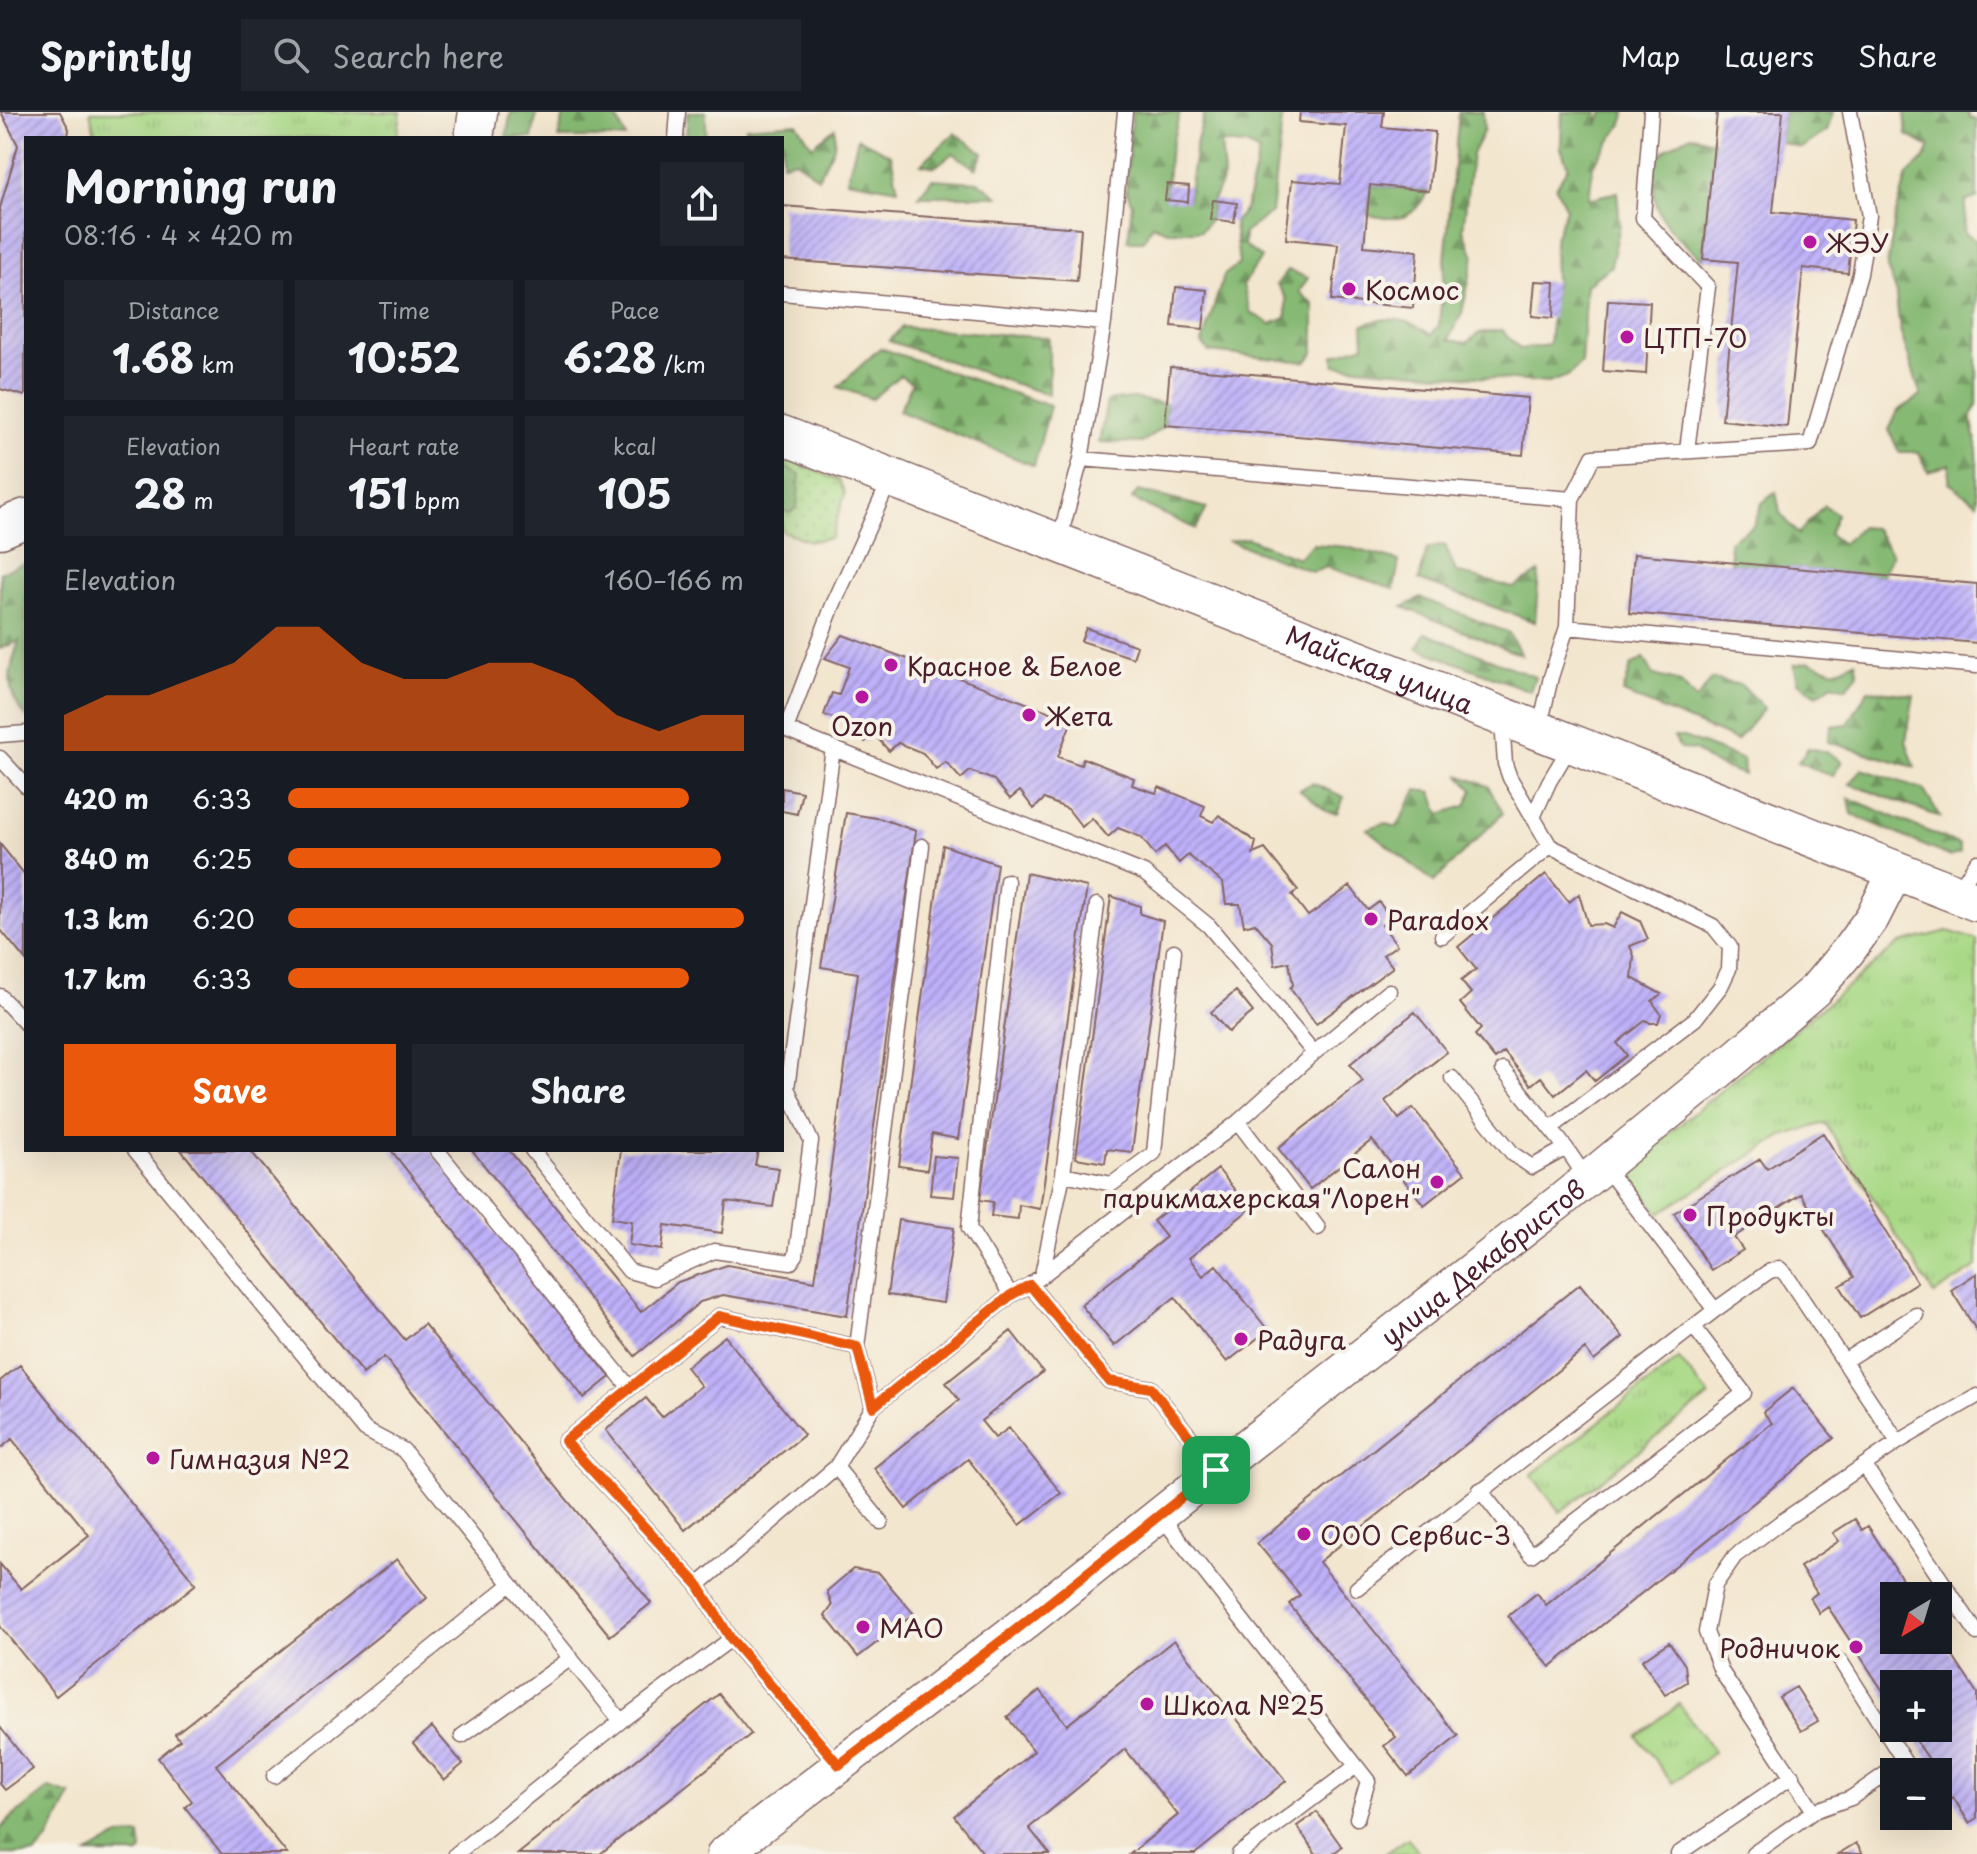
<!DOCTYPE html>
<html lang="en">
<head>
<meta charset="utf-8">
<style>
  :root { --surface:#171b24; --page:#20242c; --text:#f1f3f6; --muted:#9ea1a6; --line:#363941; --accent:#ea580c }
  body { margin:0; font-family:"Playpen Sans",sans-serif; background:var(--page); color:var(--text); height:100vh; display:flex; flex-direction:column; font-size:30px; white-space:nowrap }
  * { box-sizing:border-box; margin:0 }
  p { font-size:26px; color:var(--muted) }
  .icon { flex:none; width:44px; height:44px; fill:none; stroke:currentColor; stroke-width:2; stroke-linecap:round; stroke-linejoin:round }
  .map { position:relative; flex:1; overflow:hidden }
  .sheet { position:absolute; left:24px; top:24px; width:760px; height:1016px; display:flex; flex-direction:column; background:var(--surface); border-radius:0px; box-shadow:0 8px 32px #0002 }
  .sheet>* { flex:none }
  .needle { width:52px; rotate:218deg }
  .fabs { position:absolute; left:1880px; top:1470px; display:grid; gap:16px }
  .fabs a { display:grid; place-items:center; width:72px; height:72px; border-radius:0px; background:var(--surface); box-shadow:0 8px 32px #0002; font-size:40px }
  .pin { position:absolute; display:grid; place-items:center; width:68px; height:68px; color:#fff; margin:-34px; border-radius:16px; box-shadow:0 4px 12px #0006 }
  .round { display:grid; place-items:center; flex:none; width:84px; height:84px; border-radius:0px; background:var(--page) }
  .summary { display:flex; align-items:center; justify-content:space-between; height:136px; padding:0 40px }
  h1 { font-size:44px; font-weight:700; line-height:60px }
  .stats { display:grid; grid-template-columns:repeat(3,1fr); gap:12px; height:136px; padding:8px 40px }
  .stats div { display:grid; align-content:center; border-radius:0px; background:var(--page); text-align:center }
  .stats b { font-size:40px; font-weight:700 }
  .stats small { font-size:22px; font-weight:400 }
  .stats p { font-size:22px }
  .chart { height:224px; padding:16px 40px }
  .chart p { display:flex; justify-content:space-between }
  .chart svg { width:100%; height:144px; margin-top:8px; fill:var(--accent); opacity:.7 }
  .action { display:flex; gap:16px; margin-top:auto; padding:16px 40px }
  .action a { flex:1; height:92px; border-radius:0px; background:var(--accent); color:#fff; font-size:32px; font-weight:700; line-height:92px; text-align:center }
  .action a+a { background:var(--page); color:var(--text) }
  ul { padding:0 40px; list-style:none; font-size:26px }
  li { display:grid; grid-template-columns:128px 96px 1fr; align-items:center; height:60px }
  li i { height:20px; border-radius:10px; background:var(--accent) }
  header { display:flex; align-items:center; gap:48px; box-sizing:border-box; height:112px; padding:0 40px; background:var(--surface); border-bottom:2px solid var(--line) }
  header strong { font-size:38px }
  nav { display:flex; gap:44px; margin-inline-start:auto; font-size:28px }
  .search { width:560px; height:72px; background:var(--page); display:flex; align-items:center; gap:20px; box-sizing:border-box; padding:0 28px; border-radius:0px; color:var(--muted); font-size:30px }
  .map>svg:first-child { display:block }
</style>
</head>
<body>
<header>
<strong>Sprintly</strong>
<div class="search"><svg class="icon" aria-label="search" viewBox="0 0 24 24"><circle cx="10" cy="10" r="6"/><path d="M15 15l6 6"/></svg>Search here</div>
<nav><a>Map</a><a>Layers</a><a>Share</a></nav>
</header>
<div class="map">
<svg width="1977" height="1742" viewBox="0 0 1977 1742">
  <defs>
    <pattern id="grass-dots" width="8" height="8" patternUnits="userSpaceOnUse" patternTransform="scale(2)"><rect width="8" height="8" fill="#a9d986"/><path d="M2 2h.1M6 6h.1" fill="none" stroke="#93ba74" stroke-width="1.8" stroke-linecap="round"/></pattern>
    <pattern id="forest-firs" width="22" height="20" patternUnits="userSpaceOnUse" patternTransform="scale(2)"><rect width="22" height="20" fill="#86b973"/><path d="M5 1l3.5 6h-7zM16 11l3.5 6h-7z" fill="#70965f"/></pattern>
    <pattern id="park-tufts" width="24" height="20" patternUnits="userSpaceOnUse" patternTransform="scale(2)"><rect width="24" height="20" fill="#a9d986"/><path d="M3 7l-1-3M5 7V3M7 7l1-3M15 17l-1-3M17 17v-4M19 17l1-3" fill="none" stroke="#93ba74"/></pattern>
    <pattern id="building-hatch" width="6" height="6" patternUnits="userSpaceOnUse" patternTransform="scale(2)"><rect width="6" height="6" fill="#bdb0f9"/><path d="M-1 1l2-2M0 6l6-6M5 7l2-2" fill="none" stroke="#9c8fca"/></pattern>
  </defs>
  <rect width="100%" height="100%" fill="#f7f3e8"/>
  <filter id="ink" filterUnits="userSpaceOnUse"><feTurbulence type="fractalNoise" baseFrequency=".0125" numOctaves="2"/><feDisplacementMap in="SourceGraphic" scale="16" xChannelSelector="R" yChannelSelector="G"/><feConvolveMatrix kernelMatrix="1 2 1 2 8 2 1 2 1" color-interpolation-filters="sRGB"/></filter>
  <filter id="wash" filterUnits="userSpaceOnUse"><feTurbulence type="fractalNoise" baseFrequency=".006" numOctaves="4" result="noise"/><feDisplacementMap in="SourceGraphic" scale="32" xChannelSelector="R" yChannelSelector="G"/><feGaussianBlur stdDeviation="1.8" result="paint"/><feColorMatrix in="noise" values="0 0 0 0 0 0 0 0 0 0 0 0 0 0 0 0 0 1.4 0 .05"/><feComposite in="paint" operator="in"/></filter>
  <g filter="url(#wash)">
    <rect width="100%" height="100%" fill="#f3e6cf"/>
    <path fill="url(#grass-dots)" stroke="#7a7c58" stroke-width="2" d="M782 346 839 368 845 382 831 426 810 429 782 419Z"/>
    <path fill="url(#forest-firs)" stroke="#686c4f" stroke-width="2" d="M511 0H537L532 26H506Z
      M580 0H614L626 26H558L564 3Z
      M688 0H706V26H686Z
      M1132 0H1180L1169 43 1166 87 1188 89 1196 32 1205 0H1283L1271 101 1244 121V133L1261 146 1243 173 1250 200 1271 212 1286 206V186L1277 172 1288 158 1308 166 1299 180 1314 193V241L1306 250 1209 240 1202 231 1224 163 1239 152 1234 110 1245 98 1259 40 1246 33 1221 31 1224 65 1213 88 1210 107 1201 119H1168L1152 113 1143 129H1128L1132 92 1126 78Z
      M1459 0H1483L1484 18 1472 42 1463 117 1474 144 1462 201 1448 228 1467 231 1479 221 1502 218 1520 237 1549 233 1555 170 1554 129 1566 97 1556 75 1568 55 1561 36 1562 0H1598V13L1603 0H1626L1622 12 1593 53 1589 87 1617 80 1620 113 1611 154 1586 173 1581 251 1568 264 1548 271 1335 253 1334 243 1364 233 1363 213C1389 203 1409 206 1431 223L1439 213Z
      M1783 0H1833L1827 19 1801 36 1780 30Z
      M1905 0H1968L1970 6 1977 8V86L1966 89 1964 122 1977 129V293L1971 306 1977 333V391L1949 371 1950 352 1928 360 1919 340H1899L1889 318 1898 299 1921 284 1900 218 1895 176 1887 156 1895 106 1907 63 1925 46 1930 35 1907 23Z
      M797 11 812 34 835 16 834 35 818 66 796 48 782 51V26H744L746 15Z
      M955 21 983 41 976 57 953 41 935 55 921 52Z
      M1691 23 1715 30 1703 147C1677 126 1651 106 1654 69 1654 64 1654 55 1656 50 1661 37 1679 30 1691 23Z
      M858 26 891 43 898 77 847 68Z
      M932 67 979 70 998 84H919Z
      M1370 73 1429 79C1409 109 1403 109 1367 103Z
      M902 215 1049 226V283L889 229Z
      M880 236 1050 294 1034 354 899 299 912 271 900 263 872 287 838 275Z
      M1133 286 1167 292 1165 313 1142 331 1099 330 1107 289Z
      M782 354 800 362 797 395 790 401 782 398Z
      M1138 379 1207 396 1196 417 1132 387Z
      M1776 380 1780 401 1798 422 1824 393 1837 402 1829 422 1842 432 1861 415 1874 416 1892 442 1882 464 1731 451 1729 429 1754 413 1762 391Z
      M1247 426 1298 446 1313 432 1347 435 1399 449 1394 477 1327 455 1313 460 1229 429Z
      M1445 433 1456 460 1513 476 1539 460 1535 510 1419 468 1427 437Z
      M26 450V605C3 578 9 560 19 529L0 537V461Z
      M1421 486 1509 521 1521 543 1403 495Z
      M1425 521 1535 565 1530 579 1417 536Z
      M1644 546 1654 563 1680 570 1696 588 1712 567 1741 573 1764 596 1737 629 1623 581 1631 554Z
      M1855 549 1858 562 1846 576 1832 572 1817 583 1798 570 1794 553 1809 550 1835 559Z
      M1868 578 1914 583 1906 629 1915 655 1828 630 1832 614 1848 612Z
      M1674 625H1684L1743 648 1744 663 1712 651 1695 638 1680 637Z
      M1808 636 1827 640 1842 649 1833 664 1798 650Z
      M1862 657 1923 677 1940 705 1850 672Z
      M1459 663 1488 674 1503 701 1434 770 1367 717 1384 711 1397 715 1417 678 1432 680 1440 702 1466 694 1473 678Z
      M1312 671 1344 685 1337 701 1328 700 1299 678Z
      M1849 686 1960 733V741L1950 745 1852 702Z
      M49 1676 71 1683 47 1729 36 1742H0V1718L11 1706Z
      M140 1723 142 1739 139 1742H88L119 1724Z"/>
    <path fill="url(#park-tufts)" stroke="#7a7c58" stroke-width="2" d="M90 0H401L397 26H96Z
      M1948 819 1977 828V1155L1934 1182 1825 1011 1783 1024 1659 1101 1634 1069 1639 1046 1900 831Z
      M1679 1247 1709 1284 1560 1400 1531 1363Z
      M1679 1592 1714 1640 1672 1671 1637 1624Z"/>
    <path fill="#a9d986" stroke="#7a7c58" stroke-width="2" d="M1408 1726 1420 1742H1385Z"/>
    <g id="blocks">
      <path fill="url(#building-hatch)" d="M1 0H60L69 17 68 26H26L25 284 0 277V96L18 33Z
        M1300 0H1384L1382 15 1435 20 1429 79 1370 73 1364 134 1418 139 1413 196 1332 188 1338 132 1286 127 1292 68 1340 72 1346 14 1299 10Z
        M1717 0H1783L1773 100 1853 108 1848 161 1803 156 1787 315 1722 308 1738 150 1703 147Z
        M1167 72 1189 74 1188 90 1165 88Z
        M1213 88 1237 91 1234 110 1210 107Z
        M782 94 1081 116 1077 169 782 148Z
        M1535 169 1555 170 1553 206 1532 204Z
        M1176 175 1207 178 1203 217 1172 214Z
        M1608 188 1650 190 1646 262 1603 259Z
        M1170 255 1528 286 1523 343 1165 313Z
        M1634 442 1977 472V531L1629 501Z
        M1086 516 1137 534 1133 546 1081 529Z
        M843 523 1072 608 1058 645 1081 653 1083 646 1134 666 1132 673 1156 681 1159 675 1205 694 1201 704 1213 710 1219 703 1256 730 1253 742 1265 737 1298 778 1292 783 1308 804 1350 774 1368 798 1379 790 1391 807 1382 813 1397 833 1383 843 1393 855 1316 912 1290 876 1293 873 1289 850 1275 853 1272 831 1255 811 1244 814 1240 792H1226L1223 771 1188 743 1179 751 1165 734 1155 743 1141 725 1118 716 1108 725 1092 706 1082 715 1068 697 1044 687 1034 697 1020 679 1010 687 994 668 970 659 961 667 946 650 936 657 923 641 898 631 889 639 874 622 865 630 850 612 824 603 832 581 839 583 849 555 825 546Z
        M782 676 802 680 797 702 782 699Z
        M846 701 882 707 916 719 847 1204 723 1183 700 1190 635 1244 472 1038H509L641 1200 678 1170 727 1153 815 1169 858 861 821 855Z
        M0 732 26 764V849L0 817Z
        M943 733 997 752 958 1027 932 1022 927 1058 899 1054Z
        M1026 761 1087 775 1040 1097 1019 1093 1018 1107 991 1104 993 1090 980 1088Z
        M1546 762 1569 790 1579 782 1588 813 1604 812 1613 816 1622 800 1640 809 1648 827 1630 834 1634 844 1632 866 1661 882 1652 889 1661 902 1658 911H1650L1646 908 1617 931 1627 943 1595 969 1586 958 1555 983 1541 965 1531 973 1504 940 1495 947 1475 923 1481 917 1460 891 1471 881 1461 869 1476 857 1458 835Z
        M1111 784 1140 794V802L1163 809 1132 1040 1107 1037 1105 1051 1076 1046Z
        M1236 879 1253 900 1228 920 1211 900Z
        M1415 900 1447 940 1385 989 1399 1007 1413 996 1465 1061 1424 1093 1372 1028 1310 1077 1278 1036 1363 969 1350 952Z
        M1823 1021 1917 1170 1860 1206 1840 1174 1854 1165 1801 1082 1734 1125 1743 1138 1711 1158 1674 1101 1760 1047 1767 1057Z
        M181 1038H250L405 1228 424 1212 651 1491 610 1524 384 1245 363 1262Z
        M391 1038H430L610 1265 584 1286Z
        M621 1038H758L755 1053 779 1056 773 1095 726 1089 722 1121 665 1113 662 1138 629 1133 632 1109 612 1106Z
        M934 1044 958 1046 954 1085 930 1083Z
        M1218 1057 1250 1097 1189 1146 1203 1164 1216 1153 1268 1218 1227 1250 1175 1185 1114 1234 1081 1193 1166 1125 1153 1109Z
        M898 1108 954 1116 943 1191 887 1183Z
        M1977 1161V1219L1951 1178Z
        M1580 1172 1623 1225 1594 1249 1585 1237 1319 1450 1458 1624 1408 1664 1384 1634 1396 1625 1289 1492 1300 1483 1257 1431Z
        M1011 1219 1043 1260 981 1309 995 1326 1009 1316 1061 1381 1020 1413 968 1347 906 1397 874 1356 959 1288 946 1271Z
        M725 1224 804 1323 685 1418 606 1318 646 1286 662 1305 701 1274 686 1255Z
        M20 1253 196 1472 56 1584 0 1514V1452L21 1477 89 1423 12 1327 0 1337V1269Z
        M1793 1276 1834 1326 1550 1555 1508 1504 1537 1481 1546 1493 1772 1311 1763 1300Z
        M1855 1407 1862 1418 1868 1414 1913 1484H1894V1528H1938V1522L1977 1581V1706L1969 1711 1953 1685 1944 1691 1938 1682V1671L1942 1669 1938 1660 1907 1616H1938V1572H1894V1596L1828 1495 1819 1501 1810 1486 1817 1481 1800 1455 1839 1429 1833 1421Z
        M397 1447 427 1486 216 1653 287 1742H222L185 1695 192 1689 158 1646 180 1628 175 1622Z
        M853 1457 879 1461 914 1502 858 1545 825 1504 832 1494 827 1479Z
        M1174 1528 1286 1669 1195 1742H1130L1178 1703 1125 1637 1029 1716 1050 1742H984L954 1704 1034 1639 1007 1605 1040 1578 1067 1613Z
        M1669 1530 1685 1553 1687 1570 1665 1583 1642 1548Z
        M1796 1575 1818 1609 1801 1619 1779 1585Z
        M719 1582 751 1622 600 1742H518Z
        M0 1615 33 1657 5 1678 0 1672Z
        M432 1615 463 1652 444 1668 413 1631Z
        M1317 1700 1342 1735 1332 1742H1316L1297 1714Z
        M1856 1731 1863 1742H1838Z"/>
    </g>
  </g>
  <g filter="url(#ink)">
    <use href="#blocks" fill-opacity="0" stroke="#856564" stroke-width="2"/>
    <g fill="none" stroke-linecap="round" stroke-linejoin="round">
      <defs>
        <path id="service" d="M1651 0 1643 106 1708 175 1687 338
          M676 26 678 0
          M782 181 1104 211
          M1081 347 1572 387
          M1059 429 1081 347 1104 211 1125 0
          M1567 515 1977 554
          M1502 609 1505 652 1510 666 1550 734 1713 814 1730 835 1729 857 1721 874 1695 907 1551 1016
          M782 616 1144 761 1209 814 1314 941
          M786 617 833 493 890 368
          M1539 619 1551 565 1567 515 1572 387 1593 345 1810 332 1860 162 1869 104 1850 0
          M0 623 26 621
          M0 646 26 674
          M1534 703 1549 670 1571 633
          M1007 769 969 1116 1011 1183
          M1957 780 1977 750
          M1442 824 1550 734
          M0 884 26 912
          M1503 958 1566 1036 1587 1067
          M1452 966 1513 1042 1532 1055 1566 1036
          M1238 1010 1318 1116
          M135 1038 365 1318 403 1338 621 1609
          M437 1038 630 1276
          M532 1038 629 1159 654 1166 714 1139 791 1150 796 1143 811 1029 787 976 833 636
          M1604 1054 1715 1198
          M1063 1062 1112 1072 1154 1041 1174 839
          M1042 1163 1063 1062 1097 793
          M1030 1173 1109 1269 1151 1276 1216 1357
          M1844 1249 1916 1203
          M873 1295 857 1235 922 734
          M1864 1353 1977 1521
          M836 1355 881 1410
          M1480 1378 1531 1443 1744 1281 1694 1215
          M1160 1403 1368 1669 1357 1706
          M698 1473 836 1355 873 1295 1011 1183 1030 1173 1238 1010 1314 941 1389 879
          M1357 1476 1715 1198 1768 1160 1779 1156 1786 1163 1898 1330
          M462 1624 571 1546
          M838 1653 731 1527 698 1473 565 1329 719 1204 857 1235
          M274 1664 511 1472
          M1814 1699 1721 1559 1706 1520 1715 1473 1735 1444 1781 1410 1898 1330 1977 1284
          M456 1742 621 1609 731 1527
          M1239 1742 1356 1654
          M1678 1742 1793 1664
          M1753 1742 1814 1699 1851 1686 1904 1649 1841 1550"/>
        <g id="tertiary">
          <path id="s1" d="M724 1742 1013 1520 1216 1358 1563 1087 1739 943 1816 877 1848 839 1872 806 1897 757"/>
        </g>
        <g id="secondary">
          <path d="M474 26 478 0"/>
          <path id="s2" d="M782 323 1977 790"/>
          <path d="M0 417 26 406"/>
        </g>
      </defs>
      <use href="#service" stroke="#856564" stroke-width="17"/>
      <use href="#tertiary" stroke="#856564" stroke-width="37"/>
      <use href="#secondary" stroke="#856564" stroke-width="41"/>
      <use href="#service" stroke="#fff" stroke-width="14"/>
      <use href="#tertiary" stroke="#fff" stroke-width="34"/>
      <use href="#secondary" stroke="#fff" stroke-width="38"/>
    </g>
  </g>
  <g fill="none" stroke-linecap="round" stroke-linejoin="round" filter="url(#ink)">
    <defs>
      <path id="route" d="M1030 1173 1109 1269 1151 1276 1216 1358 1013 1520 839 1653 731 1527 698 1473 565 1329 719 1204 857 1235 873 1295 1011 1183Z"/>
    </defs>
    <use href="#route" stroke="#fff" stroke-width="16"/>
    <use href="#route" stroke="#ea580c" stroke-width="10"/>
  </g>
  <g fill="#b5179e" stroke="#f7f3e8" stroke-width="3">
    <circle cx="1810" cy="130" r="8"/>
    <circle cx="1349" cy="177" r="8"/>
    <circle cx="1627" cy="225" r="8"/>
    <circle cx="891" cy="553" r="8"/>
    <circle cx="862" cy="585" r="8"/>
    <circle cx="1029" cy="603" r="8"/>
    <circle cx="1371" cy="807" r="8"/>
    <circle cx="1437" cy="1070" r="8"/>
    <circle cx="1690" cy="1103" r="8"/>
    <circle cx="1241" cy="1227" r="8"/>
    <circle cx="153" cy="1346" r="8"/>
    <circle cx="1304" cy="1422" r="8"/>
    <circle cx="863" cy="1515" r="8"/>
    <circle cx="1856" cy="1535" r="8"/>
    <circle cx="1147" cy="1592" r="8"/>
  </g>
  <g text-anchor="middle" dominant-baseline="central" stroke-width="8" stroke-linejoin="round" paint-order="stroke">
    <g font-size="26" fill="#4a1f2b" stroke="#f7f3e8" text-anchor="start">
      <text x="1826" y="130">ЖЭУ</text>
      <text x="1365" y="177">Космос</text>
      <text x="1643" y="225">ЦТП-70</text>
      <text x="907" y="553">Красное &amp; Белое</text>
      <text x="1045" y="603">Жета</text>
      <text x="862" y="613" text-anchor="middle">Ozon</text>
      <text x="1387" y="807">Paradox</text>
      <text x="1421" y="1055" text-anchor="end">Салон<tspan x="1421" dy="30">парикмахерская"Лорен"</tspan></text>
      <text x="1706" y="1103">Продукты</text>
      <text x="1257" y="1227">Радуга</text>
      <text x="169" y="1346">Гимназия №2</text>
      <text x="1320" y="1422">ООО Сервис-3</text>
      <text x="879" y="1515">МАО</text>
      <text x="1840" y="1535" text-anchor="end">Родничок</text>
      <text x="1163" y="1592">Школа №25</text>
    </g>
    <g font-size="26" fill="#4a1f2b" stroke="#f7f3e8">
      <text stroke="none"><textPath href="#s2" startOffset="642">Майская улица</textPath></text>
      <text stroke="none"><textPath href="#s1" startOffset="962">улица Декабристов</textPath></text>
    </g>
  </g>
</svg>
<div class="fabs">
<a><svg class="needle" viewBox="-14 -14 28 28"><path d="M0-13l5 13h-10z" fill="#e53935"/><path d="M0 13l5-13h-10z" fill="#9ea1a6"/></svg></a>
<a>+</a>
<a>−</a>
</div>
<div class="pin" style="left:1216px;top:1358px;background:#1e9e55"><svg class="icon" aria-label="arrive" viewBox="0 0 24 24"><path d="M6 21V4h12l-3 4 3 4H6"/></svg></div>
<section class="sheet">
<div class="summary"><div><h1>Morning run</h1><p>08:16 · 4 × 420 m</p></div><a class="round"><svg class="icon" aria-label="share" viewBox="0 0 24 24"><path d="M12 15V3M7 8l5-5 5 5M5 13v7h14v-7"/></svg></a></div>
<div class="stats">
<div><p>Distance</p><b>1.68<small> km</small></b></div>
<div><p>Time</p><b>10:52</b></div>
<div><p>Pace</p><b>6:28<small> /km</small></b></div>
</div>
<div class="stats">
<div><p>Elevation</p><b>28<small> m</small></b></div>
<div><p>Heart rate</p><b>151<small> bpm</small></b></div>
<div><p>kcal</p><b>105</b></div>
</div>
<div class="chart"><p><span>Elevation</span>160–166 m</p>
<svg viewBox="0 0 160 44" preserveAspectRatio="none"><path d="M0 44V33L10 27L20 27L30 22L40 17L50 6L60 6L70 17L80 22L90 22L100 17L110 17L120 22L130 33L140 38L150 33L160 33V44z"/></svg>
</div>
<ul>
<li><b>420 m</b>6:33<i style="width:88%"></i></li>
<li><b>840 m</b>6:25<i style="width:95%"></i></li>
<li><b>1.3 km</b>6:20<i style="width:100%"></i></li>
<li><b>1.7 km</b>6:33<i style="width:88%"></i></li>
</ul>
<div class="action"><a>Save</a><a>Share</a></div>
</section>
</div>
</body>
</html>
